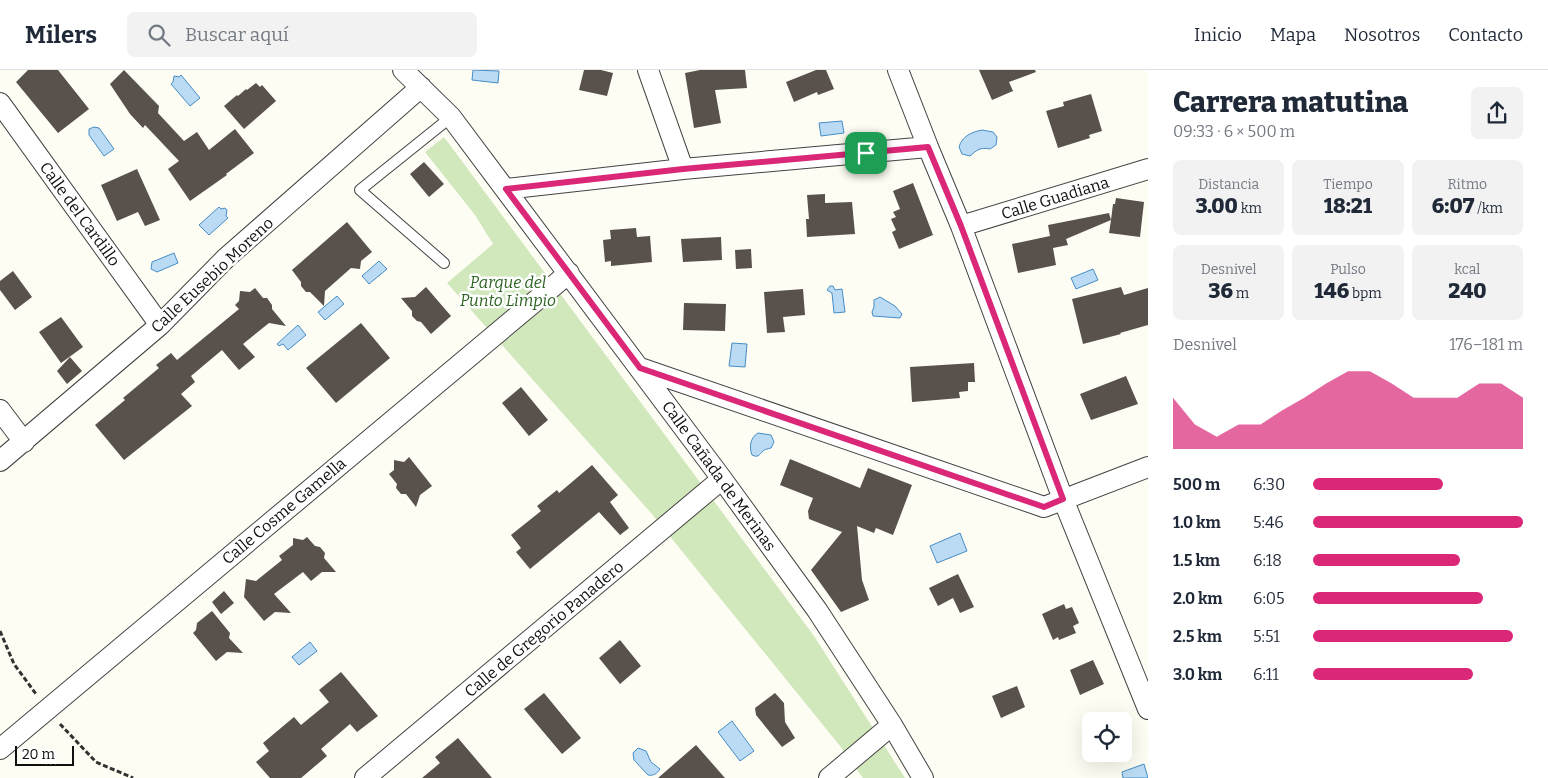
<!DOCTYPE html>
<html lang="es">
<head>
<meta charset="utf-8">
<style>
  :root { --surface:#fff; --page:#f2f2f3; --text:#1f2937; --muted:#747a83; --line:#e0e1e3; --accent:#db2777 }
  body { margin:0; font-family:Bitter,serif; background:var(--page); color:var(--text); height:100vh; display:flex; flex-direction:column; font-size:19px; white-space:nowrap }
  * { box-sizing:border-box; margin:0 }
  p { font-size:16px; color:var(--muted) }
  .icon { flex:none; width:28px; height:28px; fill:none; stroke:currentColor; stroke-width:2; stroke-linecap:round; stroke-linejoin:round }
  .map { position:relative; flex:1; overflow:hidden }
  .drawer { display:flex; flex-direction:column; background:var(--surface); width:400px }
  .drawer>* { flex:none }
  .fabs { position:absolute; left:1082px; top:642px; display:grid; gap:10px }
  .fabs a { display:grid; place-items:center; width:50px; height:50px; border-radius:8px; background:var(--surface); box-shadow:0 5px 20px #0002; font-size:25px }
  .scale { position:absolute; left:15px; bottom:12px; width:59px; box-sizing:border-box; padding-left:5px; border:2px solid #101010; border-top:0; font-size:14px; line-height:18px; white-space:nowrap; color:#101010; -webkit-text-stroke:4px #fff; paint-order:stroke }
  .pin { position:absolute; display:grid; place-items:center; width:42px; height:42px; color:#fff; margin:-21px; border-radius:10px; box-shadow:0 2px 8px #0006 }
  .round { display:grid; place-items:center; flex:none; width:52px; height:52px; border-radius:8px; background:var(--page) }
  .overview { display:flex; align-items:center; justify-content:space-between; height:85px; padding:0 25px }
  h1 { font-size:28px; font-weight:800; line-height:38px }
  .figures { display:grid; grid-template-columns:repeat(3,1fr); gap:8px; height:85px; padding:5px 25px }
  .figures div { display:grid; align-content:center; border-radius:8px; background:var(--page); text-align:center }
  .figures b { font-size:21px; font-weight:800 }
  .figures small { font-size:14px; font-weight:400 }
  .figures p { font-size:14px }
  .chart { height:140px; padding:10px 25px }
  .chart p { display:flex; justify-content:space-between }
  .chart svg { width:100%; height:90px; margin-top:5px; fill:var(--accent); opacity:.7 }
  ul { padding:0 25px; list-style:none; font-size:16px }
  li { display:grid; grid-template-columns:80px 60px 1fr; align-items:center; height:38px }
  li i { height:12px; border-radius:6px; background:var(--accent) }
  header { display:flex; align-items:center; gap:30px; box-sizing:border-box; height:70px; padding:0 25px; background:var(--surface); border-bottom:1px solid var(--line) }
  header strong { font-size:24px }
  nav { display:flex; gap:28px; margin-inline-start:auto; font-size:18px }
  .search { width:350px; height:45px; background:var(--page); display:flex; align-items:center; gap:12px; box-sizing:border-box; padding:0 18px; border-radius:8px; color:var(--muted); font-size:19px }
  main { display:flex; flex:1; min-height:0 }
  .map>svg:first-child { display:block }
</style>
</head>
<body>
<header>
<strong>Milers</strong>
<div class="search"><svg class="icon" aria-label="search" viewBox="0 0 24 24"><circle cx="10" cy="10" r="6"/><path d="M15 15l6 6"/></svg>Buscar aquí</div>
<nav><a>Inicio</a><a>Mapa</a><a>Nosotros</a><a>Contacto</a></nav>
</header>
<main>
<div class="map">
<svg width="1148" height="708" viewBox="0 0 1148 708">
  <rect width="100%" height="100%" fill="#fefdf3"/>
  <path fill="#d1e8bd" d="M444 67 814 566 905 708H863L840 676 651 443 447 213 493 174 475 145 425 82Z"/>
  <path fill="#badbf3" stroke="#458dc7" d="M473 0 499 1 498 13 472 10Z
    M181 5 200 28 190 36 171 14 173 12 174 6 179 7Z
    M842 51 844 63 821 66 819 53Z
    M94 57 99 58 114 79 104 86 89 65V59Z
    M982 60 993 62 997 67 996 75 990 79C980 77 977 80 970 86L962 84 959 77C962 66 972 62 982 60Z
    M219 137 221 139 225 138 227 140 226 146 228 148 209 165 199 155Z
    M174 183 178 193 157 202 151 199 152 192Z
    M379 191 387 199 369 214 362 206Z
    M1093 199 1098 210 1076 219 1071 208Z
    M830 216H833L835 220 842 219 845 242 834 243 832 223 827 220Z
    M337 226 344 234 325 250 318 242Z
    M880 227 895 236 902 244 900 248 873 246 872 242 874 237V230Z
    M298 255 306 265 288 280 283 274 279 276 277 274Z
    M732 273 747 274 745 297 729 296Z
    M758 363 771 365 774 372 771 378C768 379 765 379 763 381 759 385 758 388 752 385 749 377 750 368 758 363Z
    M960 463 967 481 937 493 930 476Z
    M310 572 317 581 299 595 292 587Z
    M732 651 754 681 740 691 718 662Z
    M638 678 646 681 651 692 660 699C657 704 653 706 648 705L634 690 633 683Z
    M1144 694 1148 708H1123L1122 702Z"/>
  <path fill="#58514c" d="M28 0H58L89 39 58 63 16 12Z
    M124 0 159 36 158 43 184 71 197 62 209 80 235 59 254 83 226 104 227 105 190 131 168 99 179 91 145 55 143 58 130 44 110 14Z
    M584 0H601L613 3 607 26 579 20Z
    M700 0H745L747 18 715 20 721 53 694 58 685 3Z
    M816 0H826L834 19 818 25 817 22 794 32 786 12Z
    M979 0H1035L1036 2 1009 12 1013 21 992 30Z
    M256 13 260 17 262 15 276 31 244 59 224 36 237 25 238 26 246 19 247 20Z
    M1091 24 1102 61 1089 65 1090 68 1058 78 1046 41 1064 36 1063 32Z
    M424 92 444 114 429 127 410 104Z
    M137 99 160 150 145 156 138 142 117 151 101 115Z
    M913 113 933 165 899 179 892 162 896 160 891 149 896 147 893 142 900 139 893 121Z
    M825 124V133L852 132 855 164 807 167 806 149H809L807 125Z
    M1116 128 1144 132 1140 167 1109 163 1111 150 1066 169 1068 175 1053 178 1056 195 1018 203 1012 174 1050 166 1048 155 1109 143 1111 150 1113 134H1115Z
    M347 152 372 182 361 191 360 199 351 198 325 221 324 236 310 222H306L301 216V212L292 200Z
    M636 158 637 167 650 166 652 192 611 196V191L605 192 603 170 611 169 610 160Z
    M721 167 722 190 683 192 681 169Z
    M751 179 752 198 736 199 735 180Z
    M13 201 32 227 15 240 0 220V211Z
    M426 217 451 246 431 264 421 252 417 251 412 246V241L401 228 415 227Z
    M1121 217 1124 225 1148 218V255L1120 263 1121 264 1083 274 1072 229Z
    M255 218 263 228H267L272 235V239L286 256 269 253 243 274 255 287 239 300 222 280 191 306 195 312 181 324 192 336 124 390 95 355 125 330 123 328 159 298 156 295 171 283 177 290 239 239 235 235 239 231 240 221 250 222Z
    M803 219 805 245 783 247 785 262 767 263 764 222Z
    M684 233 726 234 725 261 683 260Z
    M61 247 83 277 61 293 39 262Z
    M361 253 390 288 336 333 306 298Z
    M70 287 82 301 67 314 57 301Z
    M974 293 975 312H968V321L959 322 960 328 912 332 910 297Z
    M1126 306 1138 334 1091 350 1080 324Z
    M521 317 548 350 529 366 502 333Z
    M409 387 432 416 420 425 416 437 406 424H401L396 418 397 414 389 404 394 400V390L404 392Z
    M790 389 860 418 868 398 912 415 893 465 876 458 874 463 857 456 862 510 869 530 841 542 811 500 842 462 809 449 808 441 813 428 780 415Z
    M592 395 618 425 610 432 629 458 620 465 599 442 530 499 516 482 521 478 511 465 541 441 537 436 557 420 559 423Z
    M307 467 315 476 320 477 325 483 324 488 336 502H322L311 511 303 502 274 524 291 543 275 542 264 551 244 527 246 509 256 511 282 490 279 486 293 475V468L303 470Z
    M958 504 974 537 960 543 953 528 938 536 929 518Z
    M224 521 234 533 221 544 212 532Z
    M1064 534 1066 539 1072 537 1079 553 1073 556 1076 563 1059 570 1058 567 1053 570 1042 544Z
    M212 541 230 563 229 568 243 583 227 582 216 591 193 563 196 560 197 553Z
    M620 570 641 596 620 614 599 588Z
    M1093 590 1104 614 1080 625 1070 600Z
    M341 602 378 646 357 662 350 654 321 679 327 686 301 708H270L256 692 269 681 263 673 294 647 301 655 329 632 319 620Z
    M1017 616 1025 637 1001 648 992 626Z
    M544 623 581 668 562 684 524 639Z
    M775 623 784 633 785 652 795 668 782 677 756 645 755 638Z
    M458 668 492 708H422L440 693 435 687Z
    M696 675 725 708H658Z"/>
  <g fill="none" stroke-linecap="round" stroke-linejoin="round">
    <defs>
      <path id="service" d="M444 193 360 120 451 47"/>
      <path id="minor" d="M403 0 451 47 722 409 817 540 892 655 923 708
        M648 0 683 99
        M898 0 928 77 961 156 1063 429 1148 639
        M0 33 160 255
        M506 119 683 99 928 77
        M961 156 1148 99
        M640 298 1044 437 1148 397
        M0 340 24 372
        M0 391 160 255 226 188 421 17
        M0 679 569 203
        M365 708 722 409
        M829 708 892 655"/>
    </defs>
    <use href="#service" stroke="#434343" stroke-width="12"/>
    <use href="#minor" stroke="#434343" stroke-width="22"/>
    <path stroke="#323232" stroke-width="3" stroke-dasharray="5 2.5" stroke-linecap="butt" d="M0 561 14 594 36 624
      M60 654 96 692 133 708"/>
    <use href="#service" stroke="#fff" stroke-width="10"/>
    <use href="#minor" stroke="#fff" stroke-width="20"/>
  </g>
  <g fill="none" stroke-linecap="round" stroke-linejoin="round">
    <defs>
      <path id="route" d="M928 77 961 156 1063 429 1044 437 640 298 506 119 683 99Z"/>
    </defs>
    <use href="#route" stroke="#fff" stroke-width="10"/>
    <use href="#route" stroke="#db2777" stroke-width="6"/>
  </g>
  <g text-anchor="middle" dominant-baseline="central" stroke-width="5" stroke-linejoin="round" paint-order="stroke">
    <g font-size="16" fill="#101010" stroke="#fff">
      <text transform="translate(1055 128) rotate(-17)">Calle Guadiana</text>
      <text transform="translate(80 144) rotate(54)">Calle del Cardillo</text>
      <text transform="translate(212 205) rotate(-43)">Calle Eusebio Moreno</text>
      <text transform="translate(719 406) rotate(54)">Calle Cañada de Merinas</text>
      <text transform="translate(284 441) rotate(-40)">Calle Cosme Gamella</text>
      <text transform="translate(544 559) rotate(-40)">Calle de Gregorio Panadero</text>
    </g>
    <g font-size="16" font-style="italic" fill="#2d6522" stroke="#fff">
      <text x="508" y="212">Parque del<tspan x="508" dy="18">Punto Limpio</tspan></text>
    </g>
  </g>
</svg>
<div class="fabs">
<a><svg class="icon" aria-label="locate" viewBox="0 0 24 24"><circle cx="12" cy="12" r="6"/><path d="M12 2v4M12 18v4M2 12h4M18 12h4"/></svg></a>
</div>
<div class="scale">20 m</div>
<div class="pin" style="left:866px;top:83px;background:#1e9e55"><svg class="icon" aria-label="arrive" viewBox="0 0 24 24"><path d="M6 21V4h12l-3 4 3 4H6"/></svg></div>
</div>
<section class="drawer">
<div class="overview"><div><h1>Carrera matutina</h1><p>09:33 · 6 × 500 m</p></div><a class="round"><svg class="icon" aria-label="share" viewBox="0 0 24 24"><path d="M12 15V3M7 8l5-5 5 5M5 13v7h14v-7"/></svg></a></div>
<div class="figures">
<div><p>Distancia</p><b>3.00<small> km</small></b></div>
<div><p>Tiempo</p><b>18:21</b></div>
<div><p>Ritmo</p><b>6:07<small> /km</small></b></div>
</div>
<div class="figures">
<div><p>Desnivel</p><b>36<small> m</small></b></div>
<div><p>Pulso</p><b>146<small> bpm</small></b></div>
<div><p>kcal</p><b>240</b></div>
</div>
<div class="chart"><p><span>Desnivel</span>176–181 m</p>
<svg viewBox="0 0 160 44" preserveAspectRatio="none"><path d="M0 44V19L10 32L20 38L30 32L40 32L50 25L60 19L70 12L80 6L90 6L100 12L110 19L120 19L130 19L140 12L150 12L160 19V44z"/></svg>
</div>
<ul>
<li><b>500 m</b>6:30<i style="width:62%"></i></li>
<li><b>1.0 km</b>5:46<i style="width:100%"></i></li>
<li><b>1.5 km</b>6:18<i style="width:70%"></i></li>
<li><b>2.0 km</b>6:05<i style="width:81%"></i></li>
<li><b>2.5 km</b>5:51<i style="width:95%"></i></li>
<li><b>3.0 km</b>6:11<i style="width:76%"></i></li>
</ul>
</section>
</main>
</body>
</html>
